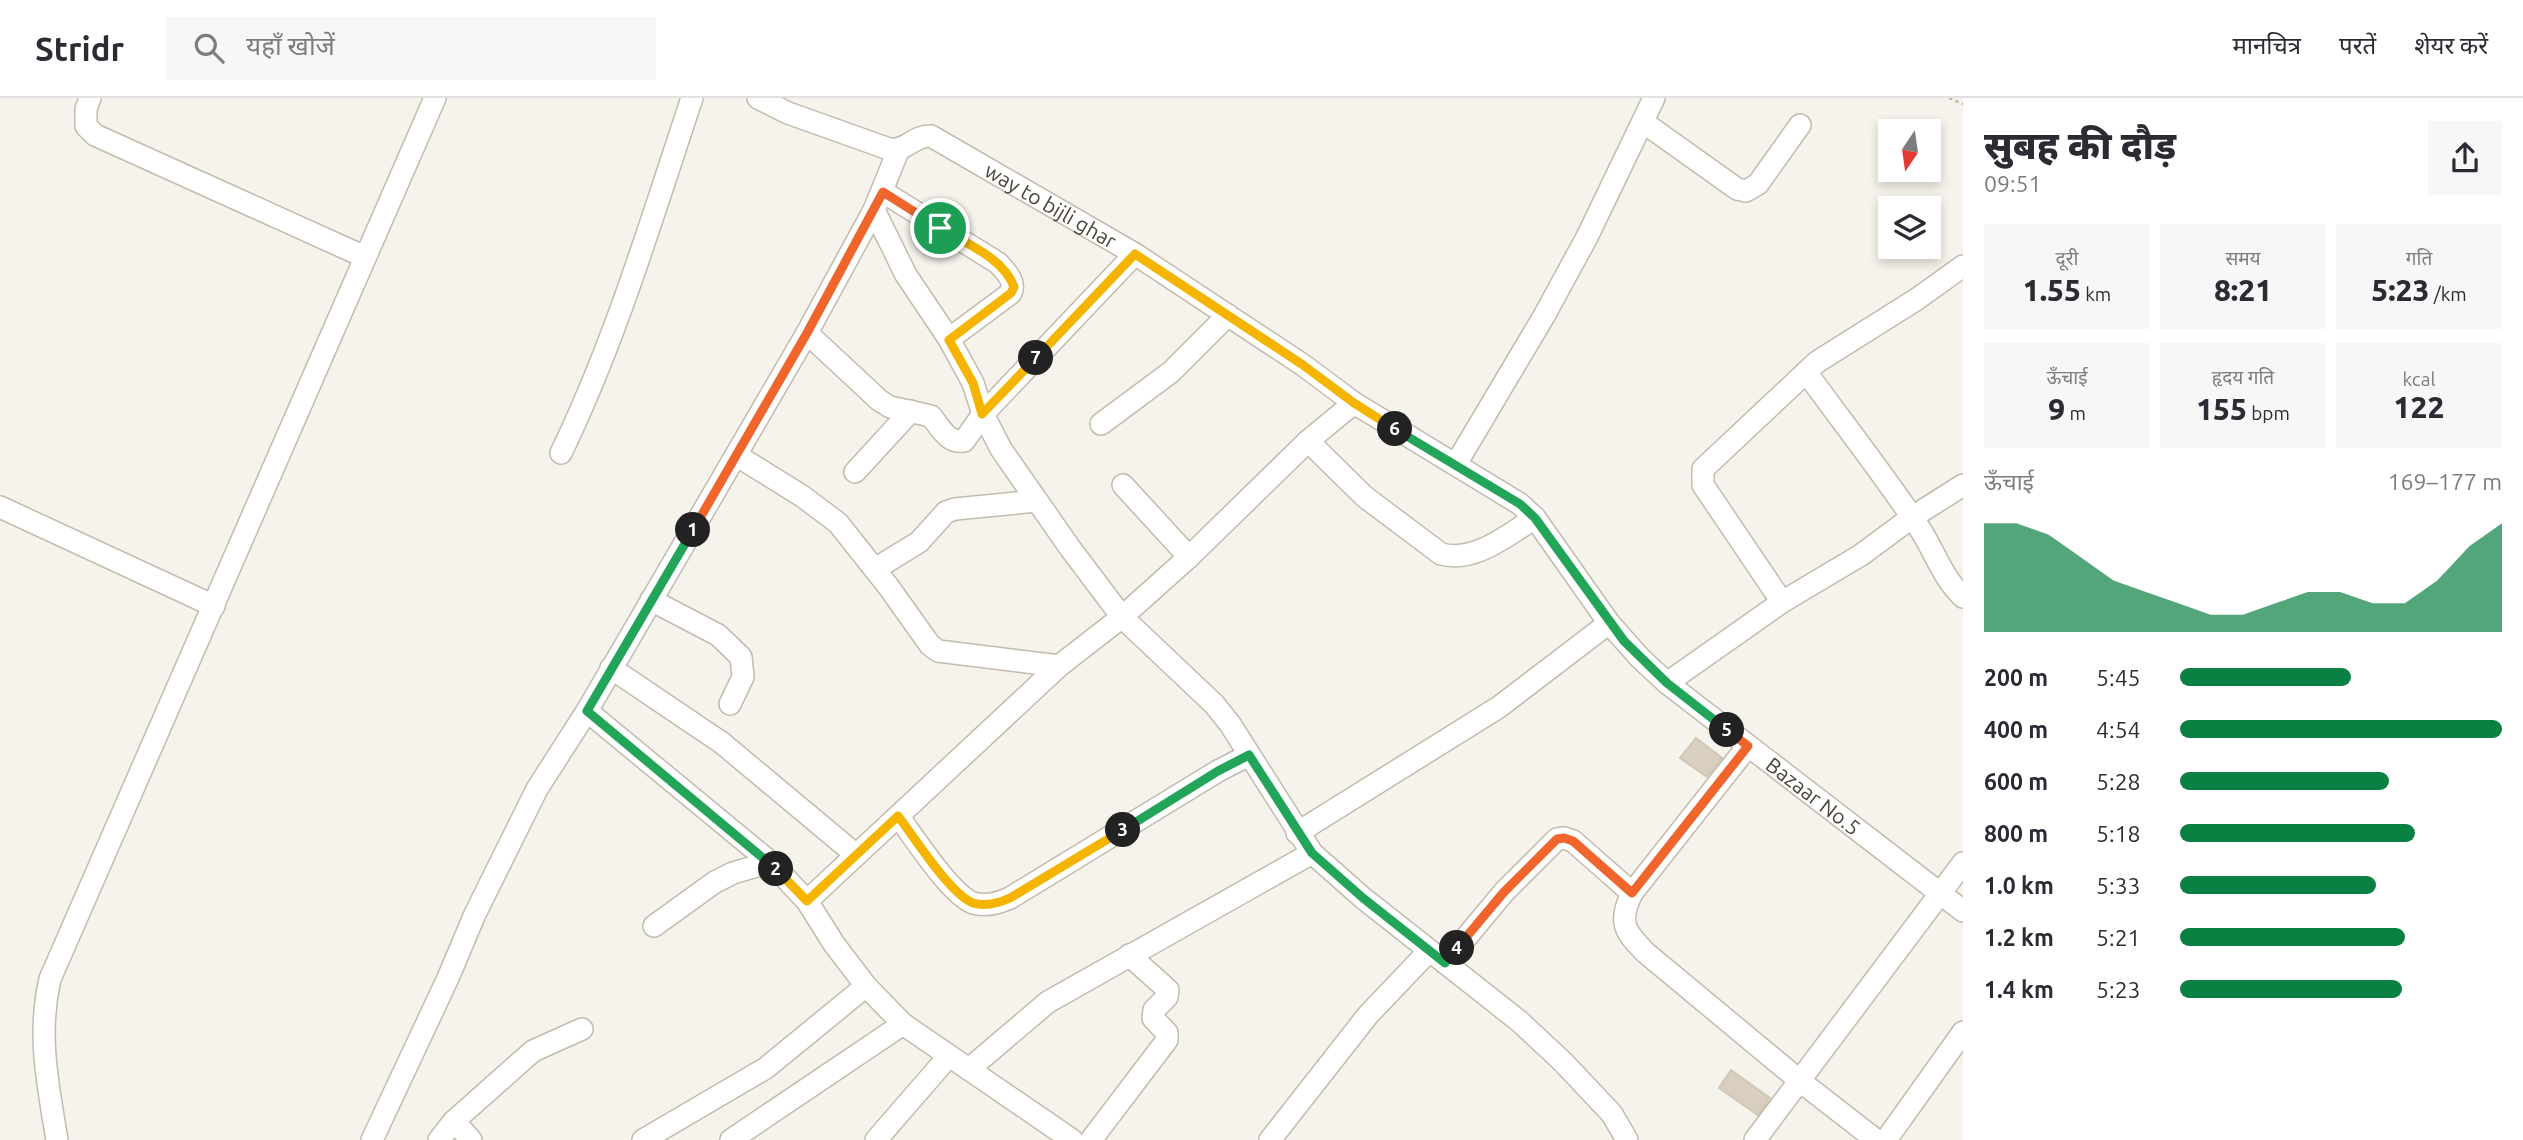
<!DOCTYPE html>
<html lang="hi">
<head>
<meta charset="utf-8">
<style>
  :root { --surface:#fff; --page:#f7f7f7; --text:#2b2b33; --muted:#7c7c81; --line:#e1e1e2; --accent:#0b8043 }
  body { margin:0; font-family:Ubuntu,"Noto Sans Devanagari",sans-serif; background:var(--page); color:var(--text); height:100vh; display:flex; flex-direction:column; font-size:26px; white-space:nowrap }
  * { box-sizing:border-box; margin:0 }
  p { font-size:23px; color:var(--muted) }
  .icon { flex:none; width:38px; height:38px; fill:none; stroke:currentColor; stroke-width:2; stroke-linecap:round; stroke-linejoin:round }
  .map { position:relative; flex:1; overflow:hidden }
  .details { display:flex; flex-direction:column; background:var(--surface); width:560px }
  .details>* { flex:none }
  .needle { width:46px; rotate:193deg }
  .buttons { position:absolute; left:1878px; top:21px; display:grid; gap:14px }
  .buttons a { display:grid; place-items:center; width:63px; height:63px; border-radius:0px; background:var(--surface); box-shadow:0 4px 10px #0003; font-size:35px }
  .pin { position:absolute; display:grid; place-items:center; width:60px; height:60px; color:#fff; margin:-30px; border:4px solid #fff; border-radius:50%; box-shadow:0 2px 7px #0007 }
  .km { position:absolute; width:35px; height:35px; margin:-18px; border-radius:50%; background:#222; color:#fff; font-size:19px; line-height:35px; text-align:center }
  .round { display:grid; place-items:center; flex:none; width:74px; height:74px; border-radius:0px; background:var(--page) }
  .summary { display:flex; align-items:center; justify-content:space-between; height:119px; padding:0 21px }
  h1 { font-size:38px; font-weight:800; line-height:52px }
  .metrics { display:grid; grid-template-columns:repeat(3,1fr); gap:10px; height:119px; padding:7px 21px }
  .metrics div { display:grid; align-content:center; border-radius:0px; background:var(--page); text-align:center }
  .metrics b { font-size:30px; font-weight:800 }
  .metrics small { font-size:19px; font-weight:400 }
  .metrics p { font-size:19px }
  .chart { height:196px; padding:14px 21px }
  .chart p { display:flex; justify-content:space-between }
  .chart svg { width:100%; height:126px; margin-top:7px; fill:var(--accent); opacity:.7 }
  ul { padding:0 21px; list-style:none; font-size:23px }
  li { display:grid; grid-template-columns:112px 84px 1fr; align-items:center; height:52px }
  li i { height:18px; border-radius:9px; background:var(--accent) }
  header { display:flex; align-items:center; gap:42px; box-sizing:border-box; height:98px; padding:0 35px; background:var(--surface); border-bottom:2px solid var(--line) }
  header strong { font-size:33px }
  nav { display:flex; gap:38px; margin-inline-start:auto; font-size:24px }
  .search { width:490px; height:63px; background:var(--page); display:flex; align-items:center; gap:18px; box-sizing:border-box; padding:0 24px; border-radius:0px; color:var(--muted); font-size:26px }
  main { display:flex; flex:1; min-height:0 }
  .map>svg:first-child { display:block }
</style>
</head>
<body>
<header>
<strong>Stridr</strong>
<div class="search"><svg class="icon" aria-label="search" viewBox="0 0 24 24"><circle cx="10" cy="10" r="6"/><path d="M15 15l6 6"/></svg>यहाँ खोजें</div>
<nav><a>मानचित्र</a><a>परतें</a><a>शेयर करें</a></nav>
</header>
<main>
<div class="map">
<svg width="1963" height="1042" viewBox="0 0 1963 1042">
  <rect width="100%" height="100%" fill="#f6f3ec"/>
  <path fill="#d8cfc1" stroke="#d3c7b4" stroke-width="2" d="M1696 640 1722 660 1707 679 1680 660Z
    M1731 972 1770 1000 1758 1017 1719 990Z"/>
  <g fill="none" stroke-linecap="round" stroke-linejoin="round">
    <defs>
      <g id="minor">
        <path d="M90 0 86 11V28L95 37 365 159"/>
        <path id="s1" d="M758 0 788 15 889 51C906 54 914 37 931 38L1135 156 1303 267 1354 305 1520 406 1535 420 1609 525 1640 560 1667 585 1963 813"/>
        <path d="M1643 24 1737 91 1746 93 1758 86 1800 27"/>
        <path d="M883 94 998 165C1006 174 1016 183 1011 195L949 241"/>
        <path d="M874 112 906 177 949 241 973 285 983 316 1001 351 1070 450 1122 519 1214 606 1230 626 1312 755 1363 800 1519 923 1563 964 1612 1016 1627 1042"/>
        <path d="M807 235 879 302 890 309 931 318C940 329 948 346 964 343L983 316 1135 156"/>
        <path d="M1806 274C1844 326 1884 377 1920 431 1935 454 1942 479 1963 499"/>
        <path d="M1101 326 1171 274 1228 217"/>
        <path d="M1308 343 1365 399 1441 456C1475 465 1507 437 1535 420"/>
        <path d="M561 355C616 241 652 120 692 0"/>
        <path d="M736 357 802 398 838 425 888 488 930 547 938 553 1059 568"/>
        <path d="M1456 366 1544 218 1587 139 1654 0"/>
        <path d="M855 374 911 313"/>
        <path d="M1123 387 1189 459"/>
        <path d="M0 409 214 508"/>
        <path d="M875 471 919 444 946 414 955 411 1037 403"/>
        <path d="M651 502 718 537 741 559 743 579 730 606"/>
        <path d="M1782 504 1703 387V371L1817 264 1917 201 1963 168"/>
        <path d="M611 570 722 645 855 756"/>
        <path d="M1667 585 1782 504 1861 457 1911 420 1963 387"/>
        <path d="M587 613 770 764 807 803 834 846 866 888 903 926 1072 1042"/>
        <path d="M1748 648 1632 795C1618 824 1624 833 1646 855L1800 983 1876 1042"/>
        <path d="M898 718C914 739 950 796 973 805 986 809 999 805 1010 800L1218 673 1249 657"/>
        <path d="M1297 735 1499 609 1609 525"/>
        <path d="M807 803 1059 568 1122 519 1189 459 1308 343 1354 305"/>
        <path d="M654 828 715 784 733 775 770 764"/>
        <path d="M1445 865 1504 794 1557 741 1564 740 1573 743 1632 795"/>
        <path d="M969 971 1048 904 1312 755"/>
        <path d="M454 1023 471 1042"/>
        <path d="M57 1042C48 987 37 937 50 881L435 0"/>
        <path d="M372 1042 448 880 475 816 537 691 587 613 807 235 874 112 898 53"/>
        <path d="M439 1042 454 1023 533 953 582 931"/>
        <path d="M643 1042 766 970 866 888"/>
        <path d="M731 1042 903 926"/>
        <path d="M876 1042 948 959"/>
        <path d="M1091 1042 1167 942V935L1153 920 1154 912 1167 899 1168 892 1129 857"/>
        <path d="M1270 1042 1368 917 1429 853"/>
        <path d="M1755 1042 1963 765"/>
        <path d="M1886 1042 1963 934"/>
      </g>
    </defs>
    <use href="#minor" stroke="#c2bbae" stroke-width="24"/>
    <path stroke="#c4b79f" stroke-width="2.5" stroke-dasharray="3.5 3.5" stroke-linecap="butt" d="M1949 0 1963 6"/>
    <use href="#minor" stroke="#fff" stroke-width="21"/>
  </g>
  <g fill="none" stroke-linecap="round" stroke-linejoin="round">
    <defs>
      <path id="split-1" d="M693 432 807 235 883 94 940 130"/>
      <path id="split-2" d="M693 432 587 613 776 771"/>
      <path id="split-3" d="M776 771 807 803 898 718C914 739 950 796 973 805 986 809 999 805 1010 800L1123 732"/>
      <path id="split-4" d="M1123 732 1218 673 1249 657 1312 755 1363 800 1445 865 1457 850"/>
      <path id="split-5" d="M1457 850 1504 794 1557 741 1564 740 1573 743 1632 795 1748 648 1727 632"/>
      <path id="split-6" d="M1395 331 1520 406 1535 420 1624 543 1667 585 1727 632"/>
      <path id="split-7" d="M1036 260 1135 156 1303 267 1354 305 1395 331"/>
      <path id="split-8" d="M940 130C965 145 1004 160 1014 189L1011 195 949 242 973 285 982 316 1036 260"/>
    </defs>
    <use href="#split-1" stroke="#fff" stroke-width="14"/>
    <use href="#split-2" stroke="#fff" stroke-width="14"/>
    <use href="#split-3" stroke="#fff" stroke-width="14"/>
    <use href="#split-4" stroke="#fff" stroke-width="14"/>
    <use href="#split-5" stroke="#fff" stroke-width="14"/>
    <use href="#split-6" stroke="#fff" stroke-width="14"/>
    <use href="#split-7" stroke="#fff" stroke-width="14"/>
    <use href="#split-8" stroke="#fff" stroke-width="14"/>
    <use href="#split-1" stroke="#f0652b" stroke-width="9"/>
    <use href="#split-2" stroke="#22a559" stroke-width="9"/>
    <use href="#split-3" stroke="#f5b400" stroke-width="9"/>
    <use href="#split-4" stroke="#22a559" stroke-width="9"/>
    <use href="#split-5" stroke="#f0652b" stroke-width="9"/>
    <use href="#split-6" stroke="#22a559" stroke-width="9"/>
    <use href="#split-7" stroke="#f5b400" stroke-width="9"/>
    <use href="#split-8" stroke="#f5b400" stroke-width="9"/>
  </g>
  <g text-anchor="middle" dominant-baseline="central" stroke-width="7" stroke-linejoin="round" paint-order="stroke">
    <g font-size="21" fill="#4b4439" stroke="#fff">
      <text stroke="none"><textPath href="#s1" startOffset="324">way to bijli ghar</textPath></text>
      <text stroke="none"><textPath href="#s1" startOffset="1298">Bazaar No.5</textPath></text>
    </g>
  </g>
</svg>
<div class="buttons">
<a><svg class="needle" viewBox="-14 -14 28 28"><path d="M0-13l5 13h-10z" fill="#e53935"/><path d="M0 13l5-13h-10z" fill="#7c7c81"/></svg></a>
<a><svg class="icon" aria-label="layers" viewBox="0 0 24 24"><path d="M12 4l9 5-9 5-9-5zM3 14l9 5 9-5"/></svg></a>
</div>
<div class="pin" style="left:940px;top:130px;background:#1e9e55"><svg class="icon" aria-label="arrive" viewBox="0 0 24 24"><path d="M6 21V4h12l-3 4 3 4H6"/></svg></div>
<b class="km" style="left:693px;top:432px">1</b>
<b class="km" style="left:776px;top:771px">2</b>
<b class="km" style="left:1123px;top:732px">3</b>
<b class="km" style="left:1457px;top:850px">4</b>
<b class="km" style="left:1727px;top:632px">5</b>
<b class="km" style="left:1395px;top:331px">6</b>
<b class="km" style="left:1036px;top:260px">7</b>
</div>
<section class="details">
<div class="summary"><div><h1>सुबह की दौड़</h1><p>09:51</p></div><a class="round"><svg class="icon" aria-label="share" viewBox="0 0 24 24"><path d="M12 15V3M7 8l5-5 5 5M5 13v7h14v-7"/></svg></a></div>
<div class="metrics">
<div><p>दूरी</p><b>1.55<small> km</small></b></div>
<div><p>समय</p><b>8:21</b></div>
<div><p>गति</p><b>5:23<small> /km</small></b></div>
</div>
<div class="metrics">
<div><p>ऊँचाई</p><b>9<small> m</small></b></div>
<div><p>हृदय गति</p><b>155<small> bpm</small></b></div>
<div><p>kcal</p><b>122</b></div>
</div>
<div class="chart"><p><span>ऊँचाई</span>169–177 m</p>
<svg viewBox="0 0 160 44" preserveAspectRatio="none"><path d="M0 44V6L10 6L20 10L30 18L40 26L50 30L60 34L70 38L80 38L90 34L100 30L110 30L120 34L130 34L140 26L150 14L160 6V44z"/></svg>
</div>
<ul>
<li><b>200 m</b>5:45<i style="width:53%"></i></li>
<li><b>400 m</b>4:54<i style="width:100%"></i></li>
<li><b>600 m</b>5:28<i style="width:65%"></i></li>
<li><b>800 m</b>5:18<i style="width:73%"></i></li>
<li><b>1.0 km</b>5:33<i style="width:61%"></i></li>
<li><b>1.2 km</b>5:21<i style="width:70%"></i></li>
<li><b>1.4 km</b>5:23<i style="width:69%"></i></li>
</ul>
</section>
</main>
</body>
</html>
